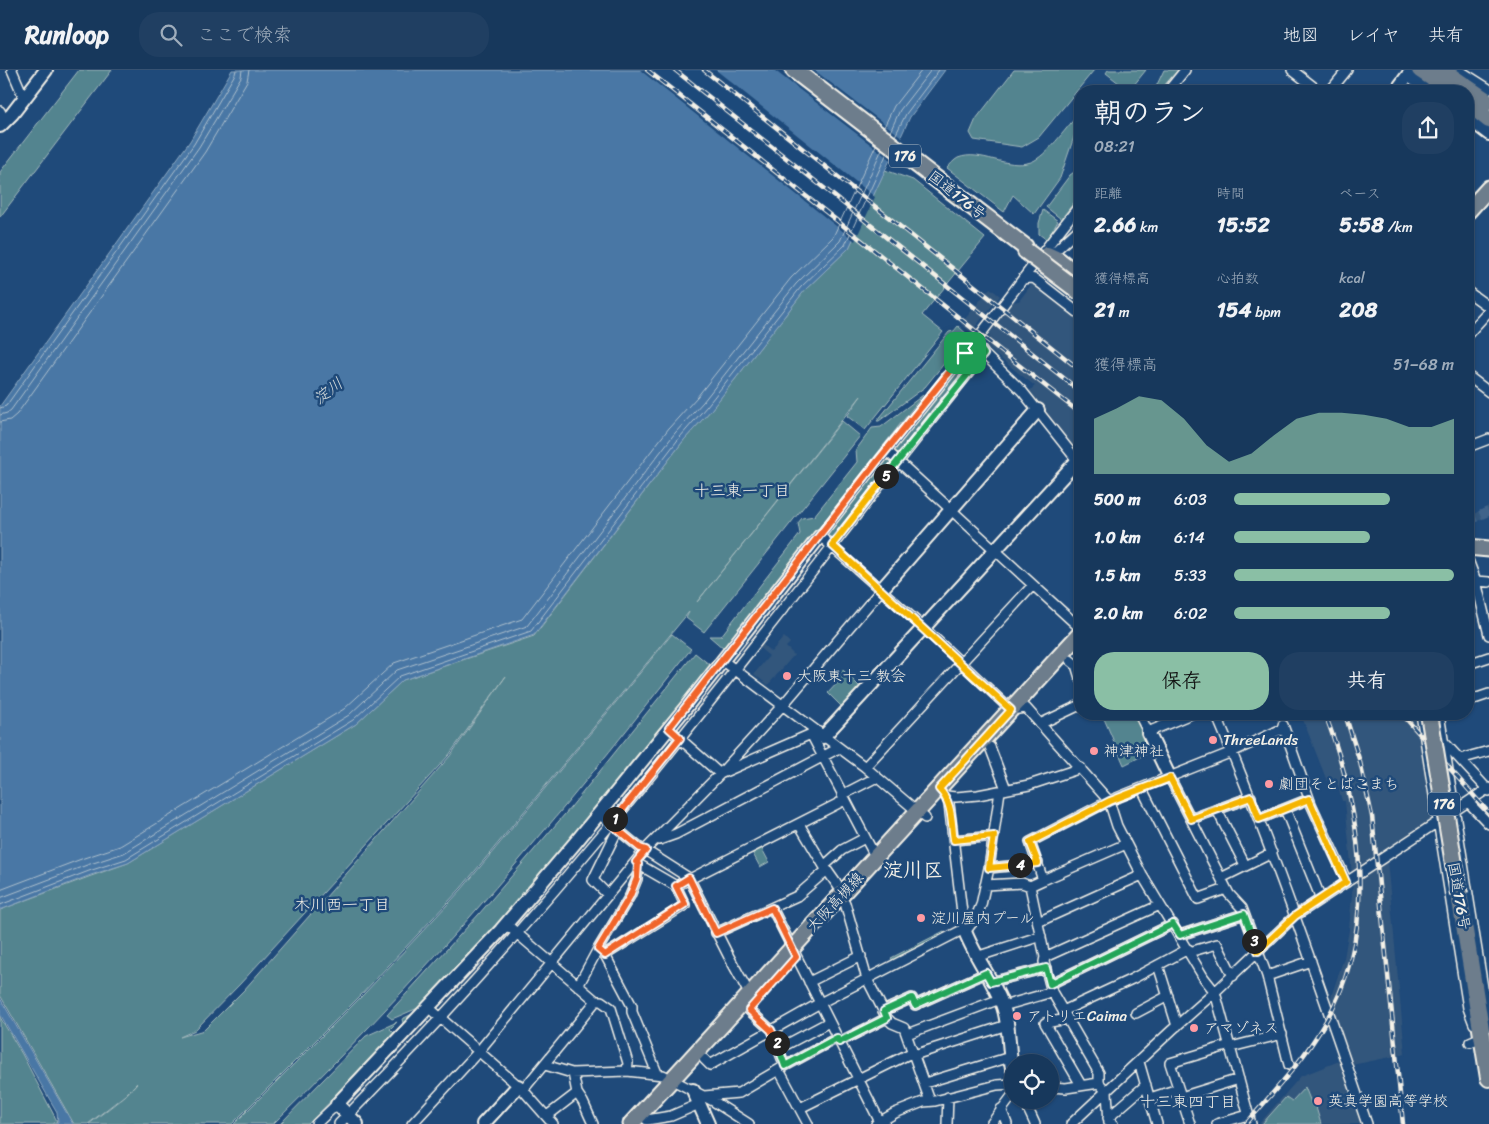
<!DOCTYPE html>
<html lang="ja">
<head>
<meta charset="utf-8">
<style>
  :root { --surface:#17385c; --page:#203f62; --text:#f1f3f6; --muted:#9eacbb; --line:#365272; --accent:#8abfa5 }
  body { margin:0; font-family:Sriracha,"Klee One",sans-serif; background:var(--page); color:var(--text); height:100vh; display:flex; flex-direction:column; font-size:19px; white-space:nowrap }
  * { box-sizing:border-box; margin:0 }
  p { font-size:16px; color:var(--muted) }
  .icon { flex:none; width:28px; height:28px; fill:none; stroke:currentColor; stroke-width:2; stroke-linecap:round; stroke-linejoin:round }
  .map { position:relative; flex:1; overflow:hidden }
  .sheet { position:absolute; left:1074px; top:15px; width:400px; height:635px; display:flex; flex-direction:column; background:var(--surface); border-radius:20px; box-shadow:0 1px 4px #0004,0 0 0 1px var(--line) }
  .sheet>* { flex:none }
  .tools { position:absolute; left:1004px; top:984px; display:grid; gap:10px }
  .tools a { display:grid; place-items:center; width:55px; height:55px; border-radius:50%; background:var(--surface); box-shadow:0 1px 4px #0004,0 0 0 1px var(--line); font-size:25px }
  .pin { position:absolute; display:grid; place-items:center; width:42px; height:42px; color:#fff; margin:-21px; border-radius:10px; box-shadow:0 2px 8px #0006 }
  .km { position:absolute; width:25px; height:25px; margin:-12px; border-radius:50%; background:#222; color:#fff; font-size:14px; line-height:25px; text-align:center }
  .round { display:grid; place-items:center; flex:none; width:52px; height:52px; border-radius:20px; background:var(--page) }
  .head { display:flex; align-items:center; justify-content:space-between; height:85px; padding:0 20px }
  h1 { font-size:28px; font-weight:700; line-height:38px }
  .metrics { display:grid; grid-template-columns:repeat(3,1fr); gap:8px; height:85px; padding:5px 20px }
  .metrics div { display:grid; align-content:center }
  .metrics b { font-size:21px; font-weight:700 }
  .metrics small { font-size:14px; font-weight:400 }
  .metrics p { font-size:14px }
  .chart { height:140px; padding:10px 20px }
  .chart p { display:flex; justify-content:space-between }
  .chart svg { width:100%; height:90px; margin-top:5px; fill:var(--accent); opacity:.7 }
  .primary-button { display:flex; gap:10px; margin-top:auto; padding:10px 20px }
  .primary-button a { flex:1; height:58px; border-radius:20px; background:var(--accent); color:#111; font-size:20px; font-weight:700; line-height:58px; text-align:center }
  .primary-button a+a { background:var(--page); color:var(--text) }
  ul { padding:0 20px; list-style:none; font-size:16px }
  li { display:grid; grid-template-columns:80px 60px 1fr; align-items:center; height:38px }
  li i { height:12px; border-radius:6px; background:var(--accent) }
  header { display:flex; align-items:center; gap:30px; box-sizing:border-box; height:70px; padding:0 25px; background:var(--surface); border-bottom:1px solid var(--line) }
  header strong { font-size:24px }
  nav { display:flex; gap:28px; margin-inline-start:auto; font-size:18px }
  .search { width:350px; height:45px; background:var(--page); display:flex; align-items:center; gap:12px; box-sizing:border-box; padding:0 18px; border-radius:20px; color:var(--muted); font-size:19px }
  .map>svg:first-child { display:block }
</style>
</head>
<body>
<header>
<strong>Runloop</strong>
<div class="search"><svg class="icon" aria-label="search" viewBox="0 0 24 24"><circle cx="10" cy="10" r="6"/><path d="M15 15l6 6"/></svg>ここで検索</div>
<nav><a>地図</a><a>レイヤ</a><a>共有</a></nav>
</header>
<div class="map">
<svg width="1489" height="1054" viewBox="0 0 1489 1054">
  <rect width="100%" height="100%" fill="#1f4a7a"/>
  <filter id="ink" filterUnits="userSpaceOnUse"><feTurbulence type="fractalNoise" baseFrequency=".02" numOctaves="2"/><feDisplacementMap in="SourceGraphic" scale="10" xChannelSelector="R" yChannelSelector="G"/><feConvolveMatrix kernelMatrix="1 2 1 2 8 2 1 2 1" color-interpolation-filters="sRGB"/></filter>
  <g filter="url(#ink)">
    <path fill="#33567c" d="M1036 214 1080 247V388L1028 322 1035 316 987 278 990 262 1012 232 1019 231 1031 215Z
      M990 218 1000 226 971 262 961 254Z
      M1489 436V445L1468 456V447Z
      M784 567 790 573 786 577 794 585 768 615 754 604 769 586 757 576 760 572 771 582Z
      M1305 644H1415L1432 750 1352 805 1345 731H1342L1336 708 1327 711 1302 647 1305 645Z
      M1387 790 1405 984 1352 995 1338 951 1334 947 1329 933 1344 888 1349 860 1353 813Z
      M1342 990 1364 1054H1259L1301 1006Z"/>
    <path fill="#53848f" stroke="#a4babc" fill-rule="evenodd" d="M79 0H112L0 147V102Z
      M1014 0H1094L1039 67 1022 77 974 70 970 63 976 49Z
      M1108 0H1146L1129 21 1106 3Z
      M1164 0H1178L1159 21H1154Z
      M1077 46V58L1060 108 1034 144 1013 125 1004 142 947 98C950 95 954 90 958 88 981 79 1007 100 1031 92 1047 86 1065 59 1077 46Z
      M1080 98V125L1061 149 1046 137 1070 105Z
      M885 100 913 110 985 168 922 245 943 262 865 360 847 346 861 326 697 532 842 351 860 366 704 562 686 548 689 542 461 818 360 926 232 1054H89L125 1026 137 1013 125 1025 88 1054H74L0 925V840L91 806 128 793 356 654 403 610 534 566 684 370 711 340 805 220 849 178ZM506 606 450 686 244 920 204 960 180 967 195 960 240 914 449 685Z
      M1043 140 1058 151 1047 170 1039 164V153Z
      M958 256 970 267 967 272 951 285 925 317 879 351H877L949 262 954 261Z
      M973 281 979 287 900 383 895 382 897 376Z
      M923 325 724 579 709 566H721L800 464 798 453 802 448 814 446 857 392 856 380 872 358 881 357Z
      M887 390 890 391 892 394 833 468 828 466 829 461 884 391Z
      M672 564 691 579C637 647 583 716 526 782 446 877 362 967 273 1054H234L364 924 462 819Z
      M695 583 710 595 590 748 499 855 425 935 392 949 387 945 479 844 571 737Z
      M842 599 862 619 843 638 828 623 840 610 836 605Z
      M1102 644H1133L1152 681 1124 695Z
      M761 777 769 792 760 797 752 782Z
      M944 861 945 864 893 891 891 888Z
      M414 943 417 944 308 1054H280L366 966 397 952 390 959 394 963 403 953 402 949Z
      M0 947 22 984 57 1051 53 1054H0Z
      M1305 1017 1312 1035 1315 1034 1321 1054H1262L1286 1027 1292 1031Z"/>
    <path fill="#4877a5" stroke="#8da8c0" d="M232 0H945L910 47 849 178 805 220 711 340 684 370 534 565 403 610 356 654 128 793 91 805 0 840V336L190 71Z
      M0 928 73 1054H54L58 1052 57 1042 0 944Z"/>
    <path fill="#1f4a7a" d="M640 0H716L875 127 855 171Z
      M774 0H814L903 68 892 91Z"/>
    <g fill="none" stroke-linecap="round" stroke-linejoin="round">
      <path stroke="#afc0cd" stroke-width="1" d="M884 57 894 36 922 0
        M890 62 900 40 931 0
        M895 66 906 44 939 0
        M0 338 6 336 194 74 235 4 236 0
        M0 345 7 343 11 340 199 77 241 7 242 0
        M0 352 10 350 17 344 205 82 247 11 249 0
        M0 820 84 788 120 776 344 639 394 593 522 549 669 358 697 327 791 208 833 167 876 75
        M0 828 87 795 124 783 349 645 397 600 527 556 675 363 703 332 796 214 840 171 882 79
        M0 835 89 801 126 789 353 650 400 606 531 561 680 367 707 336 801 217 845 175 887 83"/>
      <path stroke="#3f638a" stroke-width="9" stroke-dasharray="9 4.5" stroke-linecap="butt" d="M1468 451 1489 441
        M1280 644 1283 655"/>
      <defs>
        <path id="street" d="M12 0 24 28
          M1292 0 1319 21
          M1459 0 1489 19
          M1168 21 1185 0
          M1330 21 1347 0
          M0 41 5 51
          M1080 135C1044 179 1011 226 976 270 924 336 871 400 820 466L924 558 1011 640 1026 638 1109 731 1117 756 1142 805 1204 908 1215 922 1251 1054
          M1057 189 1055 181 1080 158
          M1023 209 1031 208 1035 209 1080 244
          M1468 222 1489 237
          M1468 264 1489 241
          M975 271 984 284 1022 321 1080 394
          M1468 306 1489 322
          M1468 377 1489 369
          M887 381 1080 558
          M1468 490 1476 511 1489 565
          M1476 511 1489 512
          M722 590 865 697 925 748
          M1070 590 1076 595 1080 608
          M1468 594 1489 587
          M1468 631 1489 624
          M1139 644 1148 662 1191 644
          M1216 644C1273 778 1320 916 1367 1054
          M1421 644 1468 938 1474 954
          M1439 644 1489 955
          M1040 654 1080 635
          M1283 655 1311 734 1347 812
          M669 659 720 704 811 664
          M813 660 811 664 876 788
          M1444 672 1489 721
          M990 677 1006 719
          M1460 689 1489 681
          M865 697 1033 515
          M1170 708 1229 824 1242 838 1267 906 1289 995
          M1142 719 1198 829 1226 819
          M842 725 877 707
          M946 726 956 727 978 725 1029 715 1081 698
          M1468 732 1489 754
          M1285 739 1321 829
          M1217 740 1245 795
          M599 744 640 778 645 780 689 808 728 885 750 925
          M1191 749 1251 727
          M1259 749 1309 729
          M799 754 824 796 843 823
          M659 770 676 764 839 678
          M954 770 994 766
          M824 796 842 780 865 768
          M989 798 1038 793
          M1221 808 1272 783
          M1043 810 1126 774
          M985 815 1022 813 1030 816
          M676 816 845 730
          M608 825 593 810 618 759
          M845 833 867 909 887 948 892 953 904 958 930 1031
          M772 838 880 1052
          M1038 852 1142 805
          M506 854 596 931 523 1020
          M965 862 975 849 981 835 989 798 1000 721
          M716 863 797 826 827 800
          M1180 865 1244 844
          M602 882 605 885 632 936V942L657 1003
          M1189 882 1217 874 1233 906
          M605 885 685 835 676 816 638 794
          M976 887 1041 866
          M1045 887 1160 835
          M1158 895 1177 956
          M1267 906 1311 891
          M809 912 861 886
          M991 912 1046 898
          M1050 914 1173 854
          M578 916 598 879 630 826 637 809 638 794 636 792
          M596 931H601L611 938 628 993 627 1001
          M1003 936 1052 922
          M428 937 523 1020 553 1054
          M749 940 771 960 785 996
          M883 941 912 928 915 935 986 903
          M1063 941 1132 909 1188 879
          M1136 943 1168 926
          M1067 949 1045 953 1081 1015
          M907 964 1000 929
          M839 972 887 948
          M1470 972 1484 966
          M1231 977 1282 964
          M778 979 829 952
          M914 985 1007 955
          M704 989 710 995 820 933 964 859 949 734 946 726 939 719
          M1139 992 1157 1054
          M545 995 572 1003 627 1001 663 1005 713 1031 749 1054
          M779 1000 808 1054
          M573 1003 577 1023 583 1032 593 1054
          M925 1013 1010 987
          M1050 1017 1066 1018 1099 1013
          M704 1026 739 1023 785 996 837 968
          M1181 1027 1239 1009
          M1150 1028 1178 1019
          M1024 1030 1035 1054
          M800 1038 913 982
          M1001 1039 1007 1054
          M547 1046 577 1023
          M1108 1048 1146 1015
          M647 1050 671 1046 699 1034
          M316 1054 337 1034
          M339 1054C434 958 524 858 610 755 738 601 858 440 984 284
          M412 1054 479 981 645 780 720 704 782 636 881 520
          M876 1054 895 1043 923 1032 935 1031 997 1015 1012 1014
          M947 1054 948 1027
          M991 1054 1012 1026
          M1071 1054 1172 960 1215 922 1295 846 1489 718
          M1113 1054 1109 1053 1107 1022 1099 1013V1003L1052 922 1044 892 1045 887 1030 816 1043 810 1030 772 1109 731 1232 682 1284 658
          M1190 1054 1170 993 1230 975
          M1217 1054 1248 1045"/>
        <path id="secondary" d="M1396 21 1408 5 1431 21
          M1468 48 1489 64
          M0 56 12 44 46 0
          M881 520 1038 340
          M1148 662 1170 708
          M823 667 1077 391
          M964 859C974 886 992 908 1002 934 1010 954 1008 977 1012 998
          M693 1020 708 1054
          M357 1054 337 1034 501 860 575 773 687 636 820 466
          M483 1054 518 1016"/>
        <path id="primary" d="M1468 141 1489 118
          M1468 477 1489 479
          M631 1054 1080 564"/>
        <path id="highway" d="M794 0 1025 177 1026 181
          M1420 0 1451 21
          M1442 0 1489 32
          M1468 33 1489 50
          M1047 185 1058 190 1080 207
          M1459 824 1489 1008"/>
      </defs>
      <use href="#street" stroke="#f4f1e8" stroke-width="12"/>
      <use href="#secondary" stroke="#f4f1e8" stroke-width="16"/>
      <use href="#primary" stroke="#f4f1e8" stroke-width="19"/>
      <use href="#highway" stroke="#f4f1e8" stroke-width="20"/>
      <use href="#street" stroke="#1f4a7a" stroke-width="9"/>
      <use href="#secondary" stroke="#1f4a7a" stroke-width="12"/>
      <use href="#primary" stroke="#6d7d8c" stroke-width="15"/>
      <use href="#highway" stroke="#6d7d8c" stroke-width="16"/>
      <defs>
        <path id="rail" d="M647 0C792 114 935 230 1080 343
          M675 0 1080 321
          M704 0 1080 300
          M1345 644 1360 692 1372 746 1403 1054
          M1402 644 1489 743
          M1246 1054C1273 1022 1302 992 1323 956 1380 862 1362 741 1325 644"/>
      </defs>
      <use href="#rail" stroke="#f4f1e8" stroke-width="4.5"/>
      <use href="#rail" stroke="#1f4a7a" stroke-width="2.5" stroke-dasharray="8" stroke-linecap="butt"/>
      <defs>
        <path id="highway-bridge" d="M1026 181 1080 222
          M1429 644 1459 824"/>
      </defs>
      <use href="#highway-bridge" stroke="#f4f1e8" stroke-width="20" stroke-linecap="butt"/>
      <use href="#highway-bridge" stroke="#6d7d8c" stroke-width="16"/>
    </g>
  </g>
  <g fill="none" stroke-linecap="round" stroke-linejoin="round" filter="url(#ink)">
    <defs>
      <path id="split-1" d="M615 749 680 668 669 658 876 393 965 283"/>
      <path id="split-2" d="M615 749 611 754 640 778 646 780 636 792 638 794 637 808 630 826 598 879 605 885 685 834 676 816 689 808 716 863 772 838 796 887 749 940 771 960 777 973"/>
      <path id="split-3" d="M777 973 785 996 837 968 839 972 887 948 884 941 912 928 915 935 986 903 991 912 1046 898 1050 914 1173 854 1180 865 1244 844 1254 871"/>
      <path id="split-4" d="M1020 795 1038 793 1030 772 1110 731 1170 708 1191 749 1251 727 1259 749 1309 729 1346 812 1295 846 1258 881 1254 871"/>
      <path id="split-5" d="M886 406 832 475 1011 640 939 719C953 733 951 752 954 770L994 766 989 798 1020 795"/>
      <path id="split-6" d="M886 406 984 284 975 271 965 283"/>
    </defs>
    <use href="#split-1" stroke="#fff" stroke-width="10"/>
    <use href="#split-2" stroke="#fff" stroke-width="10"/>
    <use href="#split-3" stroke="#fff" stroke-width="10"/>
    <use href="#split-4" stroke="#fff" stroke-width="10"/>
    <use href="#split-5" stroke="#fff" stroke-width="10"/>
    <use href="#split-6" stroke="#fff" stroke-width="10"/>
    <use href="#split-1" stroke="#f0652b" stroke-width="6"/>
    <use href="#split-2" stroke="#f0652b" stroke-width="6"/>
    <use href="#split-3" stroke="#22a559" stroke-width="6"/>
    <use href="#split-4" stroke="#f5b400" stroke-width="6"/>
    <use href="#split-5" stroke="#f5b400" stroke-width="6"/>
    <use href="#split-6" stroke="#22a559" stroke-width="6"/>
  </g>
  <g fill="#ff9aa2" stroke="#1f4a7a" stroke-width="2">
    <circle cx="787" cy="606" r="5"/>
    <circle cx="1213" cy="670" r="5"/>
    <circle cx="1094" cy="681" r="5"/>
    <circle cx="1269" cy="714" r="5"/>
    <circle cx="921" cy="848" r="5"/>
    <circle cx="1017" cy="946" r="5"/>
    <circle cx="1194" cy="958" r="5"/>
    <circle cx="1318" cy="1031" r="5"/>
  </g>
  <g text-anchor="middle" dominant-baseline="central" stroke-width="5" stroke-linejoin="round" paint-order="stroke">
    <g fill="#1f4a7a" stroke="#b4bfc7" stroke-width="1">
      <rect x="889" y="74.5" width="32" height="23" rx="4"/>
      <rect x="1428" y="722.5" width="32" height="23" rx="4"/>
    </g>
    <g font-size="14" font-weight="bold" fill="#f4f1e8">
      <text x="905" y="86">176</text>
      <text x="1444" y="734">176</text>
    </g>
    <g font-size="15" fill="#f4f1e8" stroke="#1f4a7a">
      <text transform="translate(957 125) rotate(38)">国道176号</text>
      <text transform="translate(1459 826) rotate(80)">国道176号</text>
      <text transform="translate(835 832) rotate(-47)">大阪高槻線</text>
    </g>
    <g font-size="15" fill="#f4f1e8" stroke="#1f4a7a" text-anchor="start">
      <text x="797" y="606">大阪東十三 教会</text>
      <text x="1223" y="670">ThreeLands</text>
      <text x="1104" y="681">神津神社</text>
      <text x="1279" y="714">劇団そとばこまち</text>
      <text x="931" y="848">淀川屋内プール</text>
      <text x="1027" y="946">アトリエCaima</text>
      <text x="1204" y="958">アマゾネス</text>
      <text x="1328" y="1031">英真学園高等学校</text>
    </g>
    <g font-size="16" font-style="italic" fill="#dadfde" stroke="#1f4a7a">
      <text transform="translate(328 321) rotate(-38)">淀川</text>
    </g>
    <g font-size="16" fill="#f4f1e8" stroke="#1f4a7a">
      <text x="742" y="420">十三東一丁目</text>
      <text x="342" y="834">木川西一丁目</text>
      <text x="1188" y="1031">十三東四丁目</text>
    </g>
    <g font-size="20" font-weight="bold" fill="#f4f1e8" stroke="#1f4a7a">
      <text x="913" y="800">淀川区</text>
    </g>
  </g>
</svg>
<div class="tools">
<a><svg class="icon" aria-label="locate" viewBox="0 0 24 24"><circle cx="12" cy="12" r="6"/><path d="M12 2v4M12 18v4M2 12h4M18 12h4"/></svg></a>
</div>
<div class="pin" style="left:965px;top:283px;background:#1e9e55"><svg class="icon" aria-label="arrive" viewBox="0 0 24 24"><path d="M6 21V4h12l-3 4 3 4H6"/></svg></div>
<b class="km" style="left:615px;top:749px">1</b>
<b class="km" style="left:777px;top:973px">2</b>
<b class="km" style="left:1254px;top:871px">3</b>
<b class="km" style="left:1020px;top:795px">4</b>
<b class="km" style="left:886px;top:406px">5</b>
<section class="sheet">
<div class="head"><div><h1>朝のラン</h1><p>08:21</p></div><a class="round"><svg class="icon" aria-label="share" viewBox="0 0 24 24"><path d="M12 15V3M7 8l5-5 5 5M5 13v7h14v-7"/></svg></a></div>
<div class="metrics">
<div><p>距離</p><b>2.66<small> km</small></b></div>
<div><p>時間</p><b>15:52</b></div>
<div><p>ペース</p><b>5:58<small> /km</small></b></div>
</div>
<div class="metrics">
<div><p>獲得標高</p><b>21<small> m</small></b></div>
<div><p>心拍数</p><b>154<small> bpm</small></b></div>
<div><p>kcal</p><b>208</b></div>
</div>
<div class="chart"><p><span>獲得標高</span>51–68 m</p>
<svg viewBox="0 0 160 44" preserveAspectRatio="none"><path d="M0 44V17L10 12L20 6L30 8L40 17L50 30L60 38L70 34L80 25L90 17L100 14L110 14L120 15L130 17L140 21L150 21L160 17V44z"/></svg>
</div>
<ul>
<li><b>500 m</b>6:03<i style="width:71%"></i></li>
<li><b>1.0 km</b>6:14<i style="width:62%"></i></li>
<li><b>1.5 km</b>5:33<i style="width:100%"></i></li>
<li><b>2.0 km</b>6:02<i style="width:71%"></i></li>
</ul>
<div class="primary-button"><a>保存</a><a>共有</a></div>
</section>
</div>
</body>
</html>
